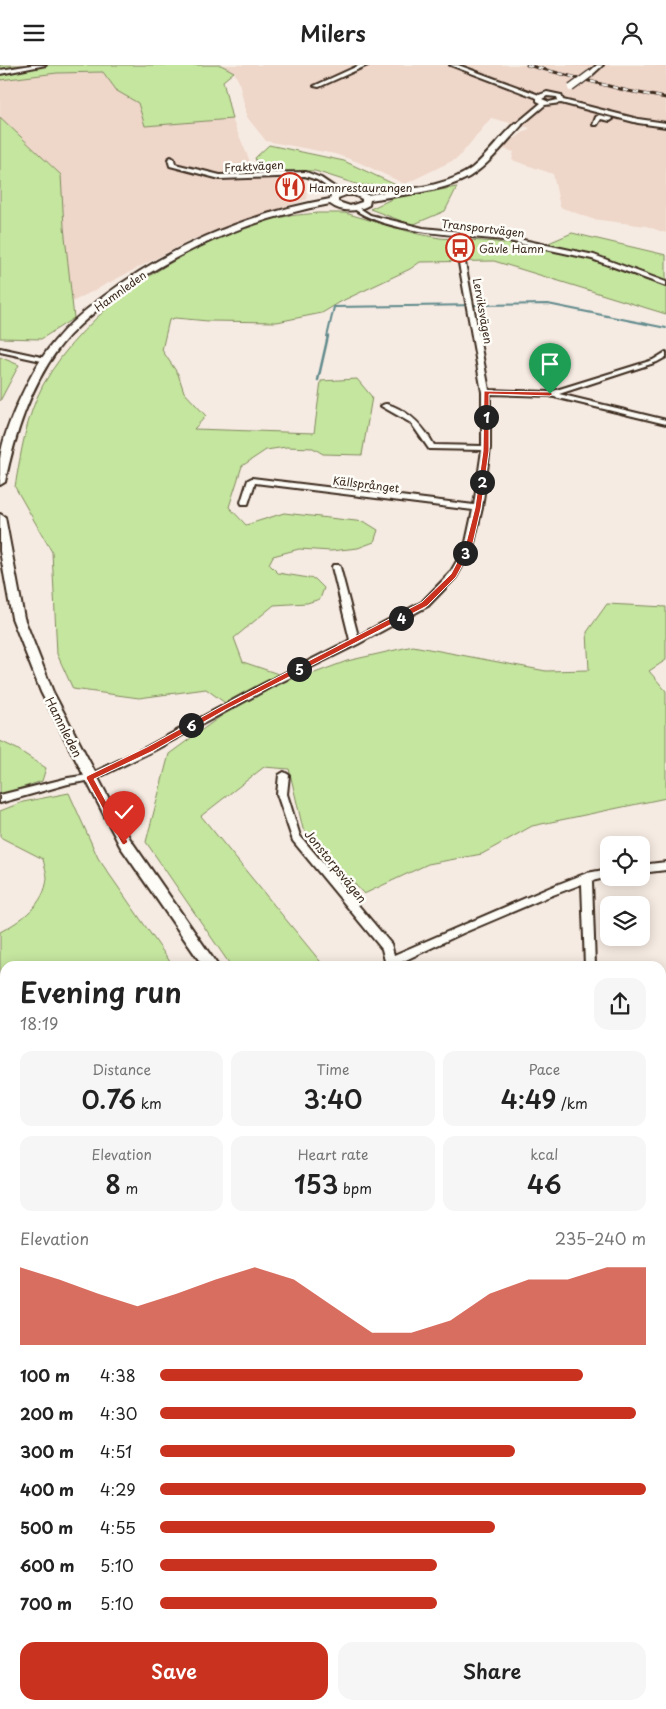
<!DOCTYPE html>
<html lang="en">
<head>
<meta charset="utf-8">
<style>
  :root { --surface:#fff; --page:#f6f6f6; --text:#222; --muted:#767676; --accent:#c8321e }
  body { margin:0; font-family:"Playpen Sans",sans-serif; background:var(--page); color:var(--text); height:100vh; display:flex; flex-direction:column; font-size:19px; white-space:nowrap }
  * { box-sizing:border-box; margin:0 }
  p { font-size:16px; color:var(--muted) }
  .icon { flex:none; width:28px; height:28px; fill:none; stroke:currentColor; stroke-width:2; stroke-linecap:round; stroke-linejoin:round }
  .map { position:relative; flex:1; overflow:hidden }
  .details { position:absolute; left:0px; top:896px; width:666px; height:749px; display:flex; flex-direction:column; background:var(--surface); border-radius:15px 15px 0 0; box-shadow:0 2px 12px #0003 }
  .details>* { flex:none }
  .buttons { position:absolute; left:600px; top:771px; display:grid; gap:10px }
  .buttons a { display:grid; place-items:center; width:50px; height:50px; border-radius:10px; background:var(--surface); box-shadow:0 2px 12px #0003; font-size:25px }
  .pin { position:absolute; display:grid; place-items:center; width:42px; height:42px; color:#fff; margin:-51px -21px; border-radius:50% 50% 50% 0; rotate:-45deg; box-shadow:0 0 5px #0007 }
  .pin .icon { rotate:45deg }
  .km { position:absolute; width:25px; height:25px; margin:-12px; border-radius:50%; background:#222; color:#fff; font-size:14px; line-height:25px; text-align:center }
  .round { display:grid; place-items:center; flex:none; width:52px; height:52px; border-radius:15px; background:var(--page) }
  .headline { display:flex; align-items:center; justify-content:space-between; height:85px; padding:0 20px }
  h1 { font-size:28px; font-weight:600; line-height:38px }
  .figures { display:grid; grid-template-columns:repeat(3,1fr); gap:8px; height:85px; padding:5px 20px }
  .figures div { display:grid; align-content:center; border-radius:12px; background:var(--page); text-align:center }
  .figures b { font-size:25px; font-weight:600 }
  .figures small { font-size:14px; font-weight:400 }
  .figures p { font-size:14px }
  .chart { height:140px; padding:10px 20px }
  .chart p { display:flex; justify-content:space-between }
  .chart svg { width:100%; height:90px; margin-top:5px; fill:var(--accent); opacity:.7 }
  .button { display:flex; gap:10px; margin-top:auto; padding:10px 20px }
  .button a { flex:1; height:58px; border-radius:15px; background:var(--accent); color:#fff; font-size:20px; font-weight:600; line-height:58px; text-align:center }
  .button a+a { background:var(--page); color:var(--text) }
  ul { padding:0 20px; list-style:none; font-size:16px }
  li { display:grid; grid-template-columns:80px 60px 1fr; align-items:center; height:38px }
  li i { height:12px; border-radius:6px; background:var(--accent) }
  header { display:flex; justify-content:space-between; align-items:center; height:65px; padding:0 20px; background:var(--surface); font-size:22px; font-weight:600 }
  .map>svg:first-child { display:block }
</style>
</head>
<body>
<header><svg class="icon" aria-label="menu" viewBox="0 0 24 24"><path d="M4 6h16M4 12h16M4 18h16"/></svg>Milers<svg class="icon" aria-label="person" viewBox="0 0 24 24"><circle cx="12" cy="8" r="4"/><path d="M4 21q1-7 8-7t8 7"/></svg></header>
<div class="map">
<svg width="666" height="1644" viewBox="0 0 666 1644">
  <rect width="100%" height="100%" fill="#f6ebe2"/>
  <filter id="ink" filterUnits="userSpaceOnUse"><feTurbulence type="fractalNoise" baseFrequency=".02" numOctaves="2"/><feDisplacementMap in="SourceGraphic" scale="10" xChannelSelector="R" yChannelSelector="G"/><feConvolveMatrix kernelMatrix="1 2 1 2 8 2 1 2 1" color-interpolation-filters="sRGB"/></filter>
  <g filter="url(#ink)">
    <path fill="#eed6c9" d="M221 0H666V168L646 161 592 154 560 142 553 109 512 95 514 87 501 83 530 63 491 53 458 93 405 119 358 97 335 89 266 76 247 52 239 17 234 7Z
      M103 7 117 26 138 38 146 61 232 54 254 106H304L307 134 191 175 72 237 64 162 61 110 0 52V15L57 8Z"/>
    <path fill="#c5e69f" stroke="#80885e" d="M0 0H221L234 7 223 16 232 54 145 61 138 38 117 26 103 7 57 8 0 15Z
      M0 52 61 110 64 162 74 253 41 274 0 273Z
      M269 80 344 96 398 121 359 120 315 106 260 105 255 93Z
      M457 122 445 146 412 160 370 144 394 133Z
      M318 148H345L418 169 440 173 496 177 537 183 572 168 666 190V249L494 196 420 197 410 204 342 236 322 248 277 257 208 256 175 253 169 255 162 285 178 309 184 327 206 351 194 364 314 368 321 316 357 314 372 332 362 390 323 389 313 383 286 382 266 385 242 401 229 442 246 460 284 448 365 457 378 465 374 477 358 483 331 486 299 484 273 491 269 499 278 508 315 514 324 523 320 534 307 538 274 540 234 573 243 597 296 615 347 596 413 581 546 606 589 605 587 567 607 539 666 542V595L649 606 666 626V733L532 761 482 789 428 799 364 829 303 764 289 704 264 702 201 751 324 901H231L146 777 169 689 232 643 206 624 139 633 73 624 57 589 52 487 15 422C21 387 26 352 43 320 86 243 179 183 261 157 279 151 299 150 318 148Z
      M0 292 19 300 0 336Z
      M0 676 17 684 46 703 42 716 0 730Z
      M69 728 98 793 173 901H5V1640H544L546 1644H0V867C21 856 45 839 47 813 47 807 44 800 43 794L0 772V746L23 737Z
      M666 919V1644H662L660 1640 661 925Z"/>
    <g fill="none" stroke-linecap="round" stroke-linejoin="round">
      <path stroke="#60898c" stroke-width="2" d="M327 272 334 242 548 239 666 263"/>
      <path stroke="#60898c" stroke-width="2.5" d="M318 315 328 271"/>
      <defs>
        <path id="minor" d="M360 0H368L319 22 314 21Z
          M450 0H458L539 30 547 27 561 30 563 35 638 54 666 58V62L638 58 561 38 545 40 520 61H516V59L541 38 537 36V33ZM547 31 557 32 558 35 549 37 542 34Z
          M597 0H603L592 10H588V8Z
          M599 50 612 53 613 54 610 56 601 54 597 60H593L596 52Z
          M171 92 174 94 175 99 220 110 306 107 321 113 343 128 338 129 317 115 305 111 220 114 170 101 168 94Z
          M354 142H358L370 150 423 163 504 171 594 190 666 217V221L592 194 504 175 460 171 489 325 550 327 653 295 666 287V292L657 297 559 329 666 355V359L550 331 490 329V383L482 443 473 482 456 512 428 541 358 579 269 623 153 686 93 715 68 719 0 738V730L68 713 88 710 147 682 263 619 350 575 332 502 333 500H339L340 502 358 571 422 537 450 508 465 482 473 445 255 418 248 439H242L241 437 248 415 252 413 474 440 482 385 429 384 411 358 381 341C386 338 387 339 393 341 412 349 424 362 434 380L482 381V327L454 170C422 167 380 162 354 144Z
          M284 707 289 710 287 729 300 771 391 879 394 890 551 822 587 808 609 804V812L592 816 595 901H585L582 819 545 833 463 868 393 901H382L385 896 382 884 293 776 277 729 279 710Z
          M666 797V805L641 808V800Z
          M666 1330V1343L661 1345V1332Z
          M661 1557 666 1559V1578L661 1576Z"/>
        <path id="tertiary" d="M32 0H46L0 9V5Z
          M0 283 46 293 50 295 46 297 0 287Z"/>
        <path id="secondary" d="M515 58 522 60C507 76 488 101 469 112 440 128 402 129 370 135L369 140C357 147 342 148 330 139 249 154 173 187 107 237 90 251 71 266 58 284 29 324 15 370 5 417L0 420C0 412 0 402 0 394 2 376 10 356 17 340 27 318 38 296 53 278 67 260 85 245 103 232 170 181 247 149 330 134L331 130C345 124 354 122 367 130 401 124 443 124 472 103 488 90 500 72 515 58ZM346 130H354L362 134V137L350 141 338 137V133Z
          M0 449 5 452 24 553 53 627 130 774 218 901H203L120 781 41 627 12 553 0 486Z
          M626 1640H646L648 1644H628Z"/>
      </defs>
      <use href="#minor" stroke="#3b2a1e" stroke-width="4"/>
      <use href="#tertiary" stroke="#3b2a1e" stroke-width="4"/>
      <use href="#secondary" stroke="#3b2a1e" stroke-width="4"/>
      <use href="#minor" fill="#fdfcf7" fill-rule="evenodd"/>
      <use href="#tertiary" fill="#fdfcf7" fill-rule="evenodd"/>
      <use href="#secondary" fill="#fdfcf7" fill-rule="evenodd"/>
      <defs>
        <path id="rail" d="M527 0 628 26 666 33"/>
      </defs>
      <use href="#rail" stroke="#3b2a1e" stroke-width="3"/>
      <use href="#rail" stroke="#fdfcf7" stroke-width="2" stroke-dasharray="5.5" stroke-linecap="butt"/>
      <defs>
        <path id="minor-bridge" d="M571 23 590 9"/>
      </defs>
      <use href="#minor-bridge" stroke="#3b2a1e" stroke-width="9" stroke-linecap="butt"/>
      <use href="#minor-bridge" stroke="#fdfcf7" stroke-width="6"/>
    </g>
  </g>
  <path fill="#c8321e" stroke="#fff" d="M484 326 550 327 553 329 550 331 489 329V386L481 443 472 482 456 512 427 541 225 645 153 686 94 714 128 777 124 780 122 779 86 713 87 711 147 682 220 642 422 537 451 509 465 482 475 443 483 386Z"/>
  <defs>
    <symbol id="restaurant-ring" viewBox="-11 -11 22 22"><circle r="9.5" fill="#fdfcf7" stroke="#c8321e" stroke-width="1.5"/><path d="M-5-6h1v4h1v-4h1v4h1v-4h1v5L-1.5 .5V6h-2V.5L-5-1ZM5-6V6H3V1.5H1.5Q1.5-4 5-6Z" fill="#c8321e"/></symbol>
    <symbol id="bus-ring" viewBox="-11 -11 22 22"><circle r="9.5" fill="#fdfcf7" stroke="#c8321e" stroke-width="1.5"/><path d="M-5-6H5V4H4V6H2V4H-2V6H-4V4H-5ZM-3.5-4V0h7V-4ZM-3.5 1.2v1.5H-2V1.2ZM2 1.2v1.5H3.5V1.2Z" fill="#c8321e"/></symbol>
  </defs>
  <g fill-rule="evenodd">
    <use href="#restaurant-ring" x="274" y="106" width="32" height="32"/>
    <use href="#bus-ring" x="444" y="167" width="32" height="32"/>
  </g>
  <g text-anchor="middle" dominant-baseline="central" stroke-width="5" stroke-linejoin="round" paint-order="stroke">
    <g font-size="11" fill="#3b2a1e" stroke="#fdfcf7">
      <text transform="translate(254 101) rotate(-3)">Fraktvägen</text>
      <text transform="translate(483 163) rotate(7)">Transportvägen</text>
      <text transform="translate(120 226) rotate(-36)">Hamnleden</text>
      <text transform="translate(483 246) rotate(80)">Lerviksvägen</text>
      <text transform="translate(366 419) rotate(7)">Källsprånget</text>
    </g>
    <g font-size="11" fill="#3b2a1e" stroke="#fdfcf7" text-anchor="start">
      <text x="309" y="122">Hamnrestaurangen</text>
      <text x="479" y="183">Gävle Hamn</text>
    </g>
    <g font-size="12" fill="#3b2a1e" stroke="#fdfcf7">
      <text transform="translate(64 662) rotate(63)">Hamnleden</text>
      <text transform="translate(336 801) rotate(51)">Jonstorpsvägen</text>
    </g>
  </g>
</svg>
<div class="buttons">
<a><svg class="icon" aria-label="locate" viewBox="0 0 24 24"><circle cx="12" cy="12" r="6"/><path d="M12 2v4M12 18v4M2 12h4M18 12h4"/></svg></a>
<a><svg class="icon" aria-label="layers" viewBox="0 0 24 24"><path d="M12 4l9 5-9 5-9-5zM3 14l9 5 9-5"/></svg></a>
</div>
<div class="pin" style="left:550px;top:329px;background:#1e9e55"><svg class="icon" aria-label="arrive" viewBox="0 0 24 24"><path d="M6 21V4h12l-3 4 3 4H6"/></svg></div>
<div class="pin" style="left:124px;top:777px;background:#d93025"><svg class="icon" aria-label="check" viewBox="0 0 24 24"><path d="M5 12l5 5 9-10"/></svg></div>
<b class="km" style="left:486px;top:352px">1</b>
<b class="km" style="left:482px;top:417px">2</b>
<b class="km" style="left:465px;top:488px">3</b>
<b class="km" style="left:401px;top:553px">4</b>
<b class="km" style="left:299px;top:604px">5</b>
<b class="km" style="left:191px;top:660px">6</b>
<section class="details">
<div class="headline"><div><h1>Evening run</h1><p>18:19</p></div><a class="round"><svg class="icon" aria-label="share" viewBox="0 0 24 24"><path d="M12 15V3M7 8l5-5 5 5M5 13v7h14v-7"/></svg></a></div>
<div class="figures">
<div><p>Distance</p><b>0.76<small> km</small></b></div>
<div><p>Time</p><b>3:40</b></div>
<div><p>Pace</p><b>4:49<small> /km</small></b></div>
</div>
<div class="figures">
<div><p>Elevation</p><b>8<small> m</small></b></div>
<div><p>Heart rate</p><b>153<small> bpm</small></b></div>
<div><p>kcal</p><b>46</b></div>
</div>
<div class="chart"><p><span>Elevation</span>235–240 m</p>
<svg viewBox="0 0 160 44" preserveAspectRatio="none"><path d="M0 44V6L10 12L20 19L30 25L40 19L50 12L60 6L70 12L80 25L90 38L100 38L110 32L120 19L130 12L140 12L150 6L160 6V44z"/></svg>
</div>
<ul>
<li><b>100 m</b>4:38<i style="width:87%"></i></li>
<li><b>200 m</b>4:30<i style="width:98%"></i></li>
<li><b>300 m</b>4:51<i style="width:73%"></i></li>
<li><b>400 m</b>4:29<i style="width:100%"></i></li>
<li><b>500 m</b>4:55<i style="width:69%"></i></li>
<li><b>600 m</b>5:10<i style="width:57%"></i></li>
<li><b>700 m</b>5:10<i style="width:57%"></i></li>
</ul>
<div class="button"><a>Save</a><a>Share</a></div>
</section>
</div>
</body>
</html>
